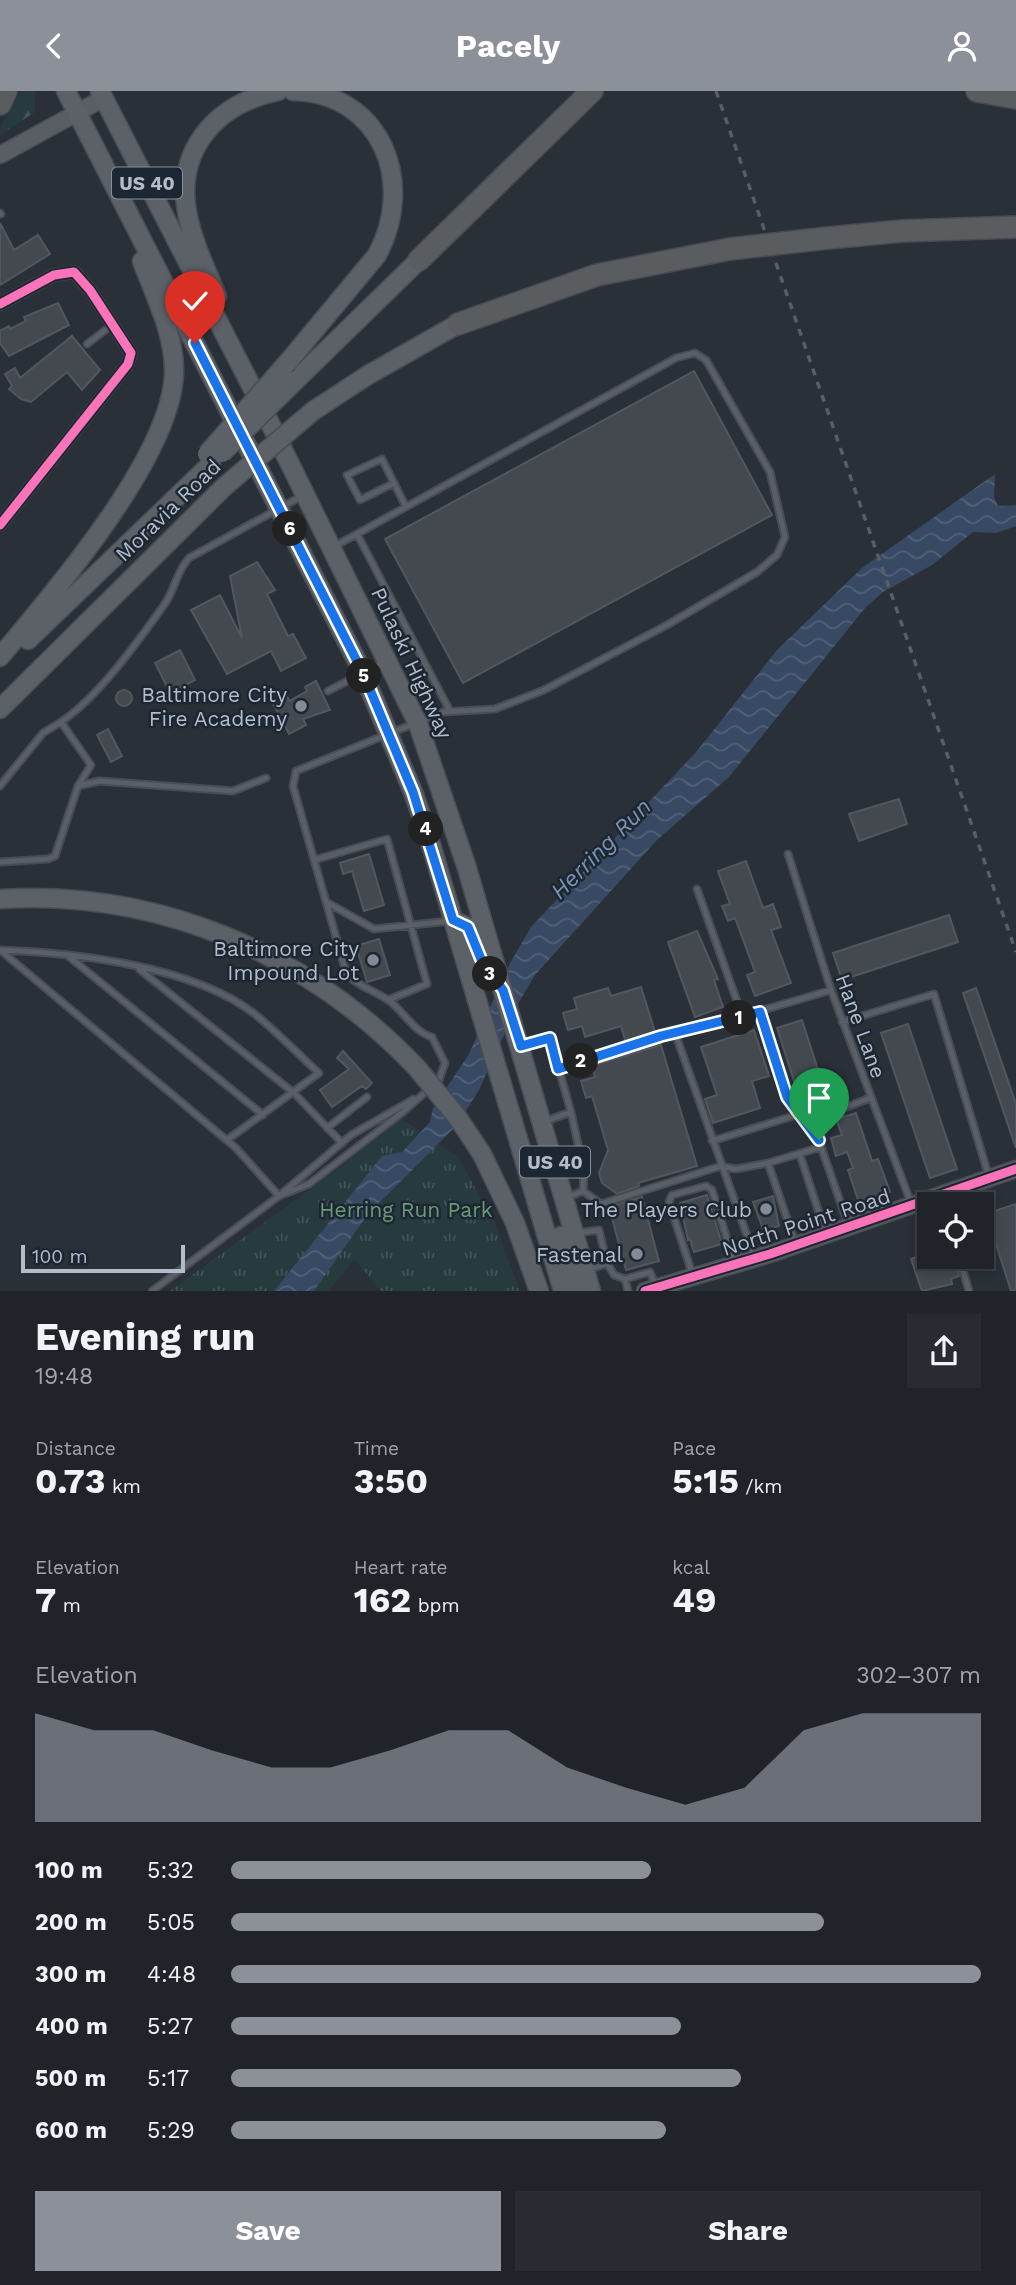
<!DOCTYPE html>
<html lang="en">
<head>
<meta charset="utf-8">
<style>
  :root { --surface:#20242a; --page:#282c32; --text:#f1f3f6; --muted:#a2a4a8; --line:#3d4147; --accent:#8c9099 }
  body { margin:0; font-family:"Work Sans",sans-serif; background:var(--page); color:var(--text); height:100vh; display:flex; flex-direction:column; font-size:26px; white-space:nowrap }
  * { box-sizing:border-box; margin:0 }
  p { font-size:23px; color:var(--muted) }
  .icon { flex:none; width:38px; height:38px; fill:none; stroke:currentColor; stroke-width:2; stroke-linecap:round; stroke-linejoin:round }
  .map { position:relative; height:1200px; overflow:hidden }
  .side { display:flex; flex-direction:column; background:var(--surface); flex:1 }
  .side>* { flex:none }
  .tools { position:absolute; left:917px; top:1101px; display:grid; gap:14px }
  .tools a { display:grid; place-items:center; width:77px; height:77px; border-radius:0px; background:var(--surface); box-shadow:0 4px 10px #0003,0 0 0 2px var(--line); font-size:35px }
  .scale { position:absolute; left:21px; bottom:18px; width:164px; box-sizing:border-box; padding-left:7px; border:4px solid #b4bcc9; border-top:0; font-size:19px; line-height:24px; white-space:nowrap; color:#b4bcc9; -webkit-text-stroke:5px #1d2633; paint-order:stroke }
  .pin { position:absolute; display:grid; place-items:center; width:60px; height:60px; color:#fff; margin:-72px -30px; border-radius:50% 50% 50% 0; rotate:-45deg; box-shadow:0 0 7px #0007 }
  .pin .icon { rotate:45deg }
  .km { position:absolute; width:35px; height:35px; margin:-18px; border-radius:50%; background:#222; color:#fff; font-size:19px; line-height:35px; text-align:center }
  .round { display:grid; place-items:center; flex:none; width:74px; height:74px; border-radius:0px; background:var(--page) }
  .head { display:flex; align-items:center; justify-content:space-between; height:119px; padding:0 35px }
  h1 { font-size:38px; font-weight:700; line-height:52px }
  .stats { display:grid; grid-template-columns:repeat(3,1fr); gap:10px; height:119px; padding:7px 35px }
  .stats div { display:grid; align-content:center }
  .stats b { font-size:35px; font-weight:700 }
  .stats small { font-size:19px; font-weight:400 }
  .stats p { font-size:19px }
  .chart { height:196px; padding:14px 35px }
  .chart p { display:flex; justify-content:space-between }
  .chart svg { width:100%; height:126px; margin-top:7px; fill:var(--accent); opacity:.7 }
  .primary-button { display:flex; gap:14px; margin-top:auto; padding:14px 35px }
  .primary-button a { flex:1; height:80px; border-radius:0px; background:var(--accent); color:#fff; font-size:28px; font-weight:700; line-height:80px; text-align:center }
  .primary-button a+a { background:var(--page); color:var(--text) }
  ul { padding:0 35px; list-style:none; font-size:23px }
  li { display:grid; grid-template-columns:112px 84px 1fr; align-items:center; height:52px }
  li i { height:18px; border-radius:9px; background:var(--accent) }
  header { display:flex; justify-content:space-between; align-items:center; height:91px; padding:0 35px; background:var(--accent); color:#fff; font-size:32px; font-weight:700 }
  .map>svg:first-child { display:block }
</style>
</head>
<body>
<header><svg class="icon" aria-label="back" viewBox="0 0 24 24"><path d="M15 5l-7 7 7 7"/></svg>Pacely<svg class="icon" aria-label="person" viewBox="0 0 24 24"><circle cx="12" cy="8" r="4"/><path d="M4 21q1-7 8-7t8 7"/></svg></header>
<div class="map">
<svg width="1016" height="1200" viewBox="0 0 1016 1200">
  <defs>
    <pattern id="grass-tufts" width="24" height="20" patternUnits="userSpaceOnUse" patternTransform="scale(1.75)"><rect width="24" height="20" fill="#273a3e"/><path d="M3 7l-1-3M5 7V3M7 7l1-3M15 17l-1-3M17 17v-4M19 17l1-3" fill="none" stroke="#445559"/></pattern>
    <pattern id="forest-firs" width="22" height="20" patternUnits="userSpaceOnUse" patternTransform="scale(1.75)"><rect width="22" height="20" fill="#273a3e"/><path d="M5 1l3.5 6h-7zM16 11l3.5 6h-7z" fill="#445559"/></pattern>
    <pattern id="water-waves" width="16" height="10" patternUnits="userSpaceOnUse" patternTransform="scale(1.75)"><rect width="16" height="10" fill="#384963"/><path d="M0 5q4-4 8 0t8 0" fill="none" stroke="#526178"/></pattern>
  </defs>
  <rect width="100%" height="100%" fill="#2a3038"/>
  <path fill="url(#grass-tufts)" d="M401 1027 458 1066 493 1128 520 1200H380L355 1168 328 1200H170L349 1070Z"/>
  <path fill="url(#forest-firs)" d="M21 0H35V21L0 44C0 29 15 15 21 0Z"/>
  <path fill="url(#water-waves)" d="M995 383 994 406 998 415 1016 414V435L996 442 973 441 932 474 883 501 865 517 729 686 657 749 535 884 519 911 479 999 457 1034 368 1123 314 1200H274L382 1065 402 1061 430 1031 433 1017 469 963 509 874 531 836 697 660 777 559 862 477Z"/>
  <path fill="#444950" stroke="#52575f" stroke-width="2" d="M0 132 14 159 38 144 50 163 0 194Z
    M58 212 69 234 9 265 0 252V240L9 235 10 238 26 230 24 226Z
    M72 245 100 279 82 299 67 281 31 311 21 308 9 298 12 295 5 283 15 277 20 287Z
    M694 280 772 424 463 592 385 448Z
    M257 471 275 499 267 503 288 545 293 543 306 567 281 580 271 560 227 583 191 519 220 504 242 547 230 485Z
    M180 559 195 589 170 602 155 572Z
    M316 590 330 619 303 628 306 634 289 643 272 611 286 603 289 610 307 600 305 596Z
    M116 607a8 8 0 1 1 16 0a8 8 0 1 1-16 0Z
    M108 638 122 665 111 671 97 644Z
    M899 708 907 733 859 750 849 723Z
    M369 763 384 814 364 820 352 780 343 783 340 772Z
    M746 770 763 817 773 813 781 836 771 839 791 892 755 905 747 884 755 881 735 827 728 830 722 815 730 813 718 780Z
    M949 824 958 851 842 889 833 862Z
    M697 840 718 888 714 889 723 916 695 926 668 851Z
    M379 848 390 884 367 891 356 855Z
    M641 896 656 944 626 952 621 935 585 946 582 935 568 939 563 922 577 918 574 907 608 897 611 905Z
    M976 897 1016 1013V1057L963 902Z
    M802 929 821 988 796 996 777 937Z
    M908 933 957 1078 930 1087 881 942Z
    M754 939 769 985 752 990 760 1017 713 1032 705 1008 717 1004 701 956Z
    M661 954 697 1075 638 1092 639 1095 617 1103 602 1092 599 1082 608 1059 592 1005 586 1007 581 990 595 986 592 975Z
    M343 960 372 992 366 998 362 995 332 1016 320 999 349 978 337 967Z
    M856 1022 872 1070 878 1068 890 1101 859 1112 848 1079 853 1077 847 1061 836 1065 831 1047 842 1044 836 1028Z
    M707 1104 722 1153 694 1161 690 1148 688 1149 680 1112Z
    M773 1105 779 1135 764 1141 753 1111Z
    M642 1106 659 1170 626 1179 609 1116Z
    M1016 1113V1200H1011L989 1131 982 1133V1124Z
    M929 1162V1166H954L959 1185 951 1188 952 1193 922 1200 911 1168Z"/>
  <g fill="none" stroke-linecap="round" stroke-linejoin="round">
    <defs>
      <path id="lane" d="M0 122 1 123
        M87 253 112 234
        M394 392 360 409 347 384 382 368 406 416
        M357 443 450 620
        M328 600 384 571
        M61 631C99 605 137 552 164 514 175 499 176 481 189 467L302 405
        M0 695 43 642 61 631 91 674 78 695 55 765 48 768 0 771
        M78 695 99 690 233 700 266 687
        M788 763 831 899 911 1112
        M314 769 387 748 427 893 388 909
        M697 798 743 927
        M328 812 374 838 450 830
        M0 859C77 862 194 875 256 924 278 942 298 963 319 982L227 1049
        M0 859 236 1057 279 1105
        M67 864 263 1024
        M139 878 294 1002 342 1052
        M760 921 787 1006 819 1050 848 1133
        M842 931 934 903 989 1086
        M675 942 754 1164
        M522 955 550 947 571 1021 546 1030
        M558 978C649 949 740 927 831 899
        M571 1021 584 1080 583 1100
        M807 1031 870 1007
        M327 1037 367 1006
        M712 1050 800 1023
        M800 1064 825 1140
        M279 1105 309 1093 403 1021 439 989 445 972 432 946C416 942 404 922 391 911 377 900 355 895 346 881L293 695 296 680 443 621 495 618 544 599 667 534 757 481 777 464 785 446 770 381 706 269 695 262 676 267 335 455
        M566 1107 583 1100 601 1113 721 1075 736 1078 768 1072
        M576 1142 599 1139 607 1172 589 1179
        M795 1151 768 1072 821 1056
        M959 1166 969 1200
        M607 1172 614 1184 625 1188
        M693 1185 669 1111 672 1104 706 1095 712 1099 734 1171
        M152 1200 279 1105 351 1044 414 1008
        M628 1200 625 1188 650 1181 655 1193"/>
      <path id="street" d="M0 213 54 184 74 181 90 199 131 262 128 273 0 434"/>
      <path id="secondary" d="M0 64 104 7
        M645 1200 770 1163 1016 1078"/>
      <path id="primary" d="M66 0 363 582 413 701 429 747 563 1200
        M100 0 260 312 418 633 466 774 591 1200
        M217 205C208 182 196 159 190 134 171 64 212 14 278 0
        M288 271 377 164C416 92 382 2 293 0
        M296 289 419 169
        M313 320 368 284 458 233
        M28 549 211 373
        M0 566C53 503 172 365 174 282 175 244 155 205 142 170
        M0 618 224 396
        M0 808C158 798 309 863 417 977
        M453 829 468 836 481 868 494 888
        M482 1063 515 1132 539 1200
        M561 1145 579 1200"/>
      <path id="highway" d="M977 0 1016 7
        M0 13 6 0
        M828 147 902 140 1016 136
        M419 169 592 0
        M458 233 597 184 730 158"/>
    </defs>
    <use href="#lane" stroke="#484c53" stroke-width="9"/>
    <use href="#street" stroke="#484c53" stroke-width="14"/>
    <use href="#secondary" stroke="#484c53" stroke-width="19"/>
    <use href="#primary" stroke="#484c55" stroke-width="21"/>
    <use href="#highway" stroke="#474c53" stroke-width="24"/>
    <use href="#lane" stroke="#5a5e66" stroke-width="5"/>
    <use href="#street" stroke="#5a5e66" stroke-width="10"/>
    <use href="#secondary" stroke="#595d64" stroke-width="16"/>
    <use href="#primary" stroke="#5c6168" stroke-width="18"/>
    <use href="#highway" stroke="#5a5d60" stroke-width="21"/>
    <path stroke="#595d64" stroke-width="3.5" stroke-dasharray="7 7" stroke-linecap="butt" d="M716 0 1016 861"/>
    <defs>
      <path id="primary-bridge" d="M222 362 296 289
        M207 363 288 271
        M224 396 313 320
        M417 977 458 1027 482 1063"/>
      <path id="highway-bridge" d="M730 158 828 147"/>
    </defs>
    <use href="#primary-bridge" stroke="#484c55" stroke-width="21" stroke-linecap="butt"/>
    <use href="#highway-bridge" stroke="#474c53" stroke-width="24" stroke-linecap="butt"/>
    <use href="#primary-bridge" stroke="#5c6168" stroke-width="18"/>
    <use href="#highway-bridge" stroke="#5a5d60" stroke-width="21"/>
    <defs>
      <path id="cycleway" d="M0 213 54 184 74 181 90 199 131 262 128 273 0 434
        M645 1200 770 1163 1016 1078"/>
    </defs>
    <use href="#cycleway" stroke="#1d2633" stroke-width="13"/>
    <use href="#cycleway" stroke="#fb73b8" stroke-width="9"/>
  </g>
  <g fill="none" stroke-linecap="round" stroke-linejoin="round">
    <defs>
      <path id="route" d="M195 252 363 582 413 701 453 829 468 836 481 868 503 899 521 955 550 947 558 978 661 945 760 921 787 1006 819 1049"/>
    </defs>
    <use href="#route" stroke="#fff" stroke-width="14"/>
    <use href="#route" stroke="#1a73e8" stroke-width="9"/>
  </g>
  <g fill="#848b96" stroke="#1d2633" stroke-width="2.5">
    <circle cx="301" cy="615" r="7"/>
    <circle cx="373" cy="869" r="7"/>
    <circle cx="766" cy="1118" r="7"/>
    <circle cx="637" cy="1163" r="7"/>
  </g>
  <g text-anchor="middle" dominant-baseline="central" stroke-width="5" stroke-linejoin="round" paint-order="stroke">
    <g fill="#1d2633" stroke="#878f9c" stroke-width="2">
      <rect x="112" y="76.5" width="70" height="31" rx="5"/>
      <rect x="520" y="1055.5" width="70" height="31" rx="5"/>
    </g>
    <g font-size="19" font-weight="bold" fill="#b4bcc9">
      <text x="147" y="92">US 40</text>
      <text x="555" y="1071">US 40</text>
    </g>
    <g font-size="21" fill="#b4bcc9" stroke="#1d2633">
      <text transform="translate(168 419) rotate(-44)">Moravia Road</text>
      <text transform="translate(412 572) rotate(65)">Pulaski Highway</text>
      <text transform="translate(861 935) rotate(70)">Hane Lane</text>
      <text transform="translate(806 1131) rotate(-18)">North Point Road</text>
    </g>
    <g font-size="21" fill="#b4bcc9" stroke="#1d2633" text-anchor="end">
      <text x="287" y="603">Baltimore City<tspan x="287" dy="24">Fire Academy</tspan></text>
      <text x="359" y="857">Baltimore City<tspan x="359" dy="24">Impound Lot</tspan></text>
      <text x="752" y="1118">The Players Club</text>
      <text x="623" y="1163">Fastenal</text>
    </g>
    <g font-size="21" fill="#6b9a76" stroke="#1d2633">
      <text x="406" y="1118">Herring Run Park</text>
    </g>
    <g font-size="23" font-style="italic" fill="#7c92b1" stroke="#1d2633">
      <text transform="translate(601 758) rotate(-45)">Herring Run</text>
    </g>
  </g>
</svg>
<div class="tools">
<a><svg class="icon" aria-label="locate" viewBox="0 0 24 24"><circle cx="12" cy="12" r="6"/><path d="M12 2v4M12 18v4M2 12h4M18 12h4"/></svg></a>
</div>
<div class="scale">100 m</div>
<div class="pin" style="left:819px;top:1049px;background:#1e9e55"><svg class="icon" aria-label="arrive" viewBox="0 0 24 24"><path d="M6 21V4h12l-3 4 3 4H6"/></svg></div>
<div class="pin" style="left:195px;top:252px;background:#d93025"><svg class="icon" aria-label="check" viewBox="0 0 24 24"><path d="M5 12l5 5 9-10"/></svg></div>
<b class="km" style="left:739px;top:927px">1</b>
<b class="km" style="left:581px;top:970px">2</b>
<b class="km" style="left:490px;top:883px">3</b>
<b class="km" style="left:426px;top:738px">4</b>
<b class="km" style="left:364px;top:585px">5</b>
<b class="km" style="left:290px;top:438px">6</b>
</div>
<section class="side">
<div class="head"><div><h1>Evening run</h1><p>19:48</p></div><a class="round"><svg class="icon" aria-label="share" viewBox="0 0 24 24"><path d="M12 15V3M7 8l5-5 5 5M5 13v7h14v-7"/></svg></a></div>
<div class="stats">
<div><p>Distance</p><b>0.73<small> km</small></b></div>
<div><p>Time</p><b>3:50</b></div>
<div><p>Pace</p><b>5:15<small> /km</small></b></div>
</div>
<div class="stats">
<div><p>Elevation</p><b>7<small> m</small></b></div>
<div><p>Heart rate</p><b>162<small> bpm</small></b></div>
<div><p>kcal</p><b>49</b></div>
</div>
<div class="chart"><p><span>Elevation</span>302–307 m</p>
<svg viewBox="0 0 160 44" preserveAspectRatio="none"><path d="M0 44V6L10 12L20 12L30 19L40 25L50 25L60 19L70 12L80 12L90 25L100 32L110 38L120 32L130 12L140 6L150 6L160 6V44z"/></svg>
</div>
<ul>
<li><b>100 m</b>5:32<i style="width:56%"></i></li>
<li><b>200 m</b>5:05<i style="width:79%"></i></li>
<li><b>300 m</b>4:48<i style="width:100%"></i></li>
<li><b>400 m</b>5:27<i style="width:60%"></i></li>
<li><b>500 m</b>5:17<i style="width:68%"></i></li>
<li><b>600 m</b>5:29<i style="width:58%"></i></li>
</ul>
<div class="primary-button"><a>Save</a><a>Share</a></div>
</section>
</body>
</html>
